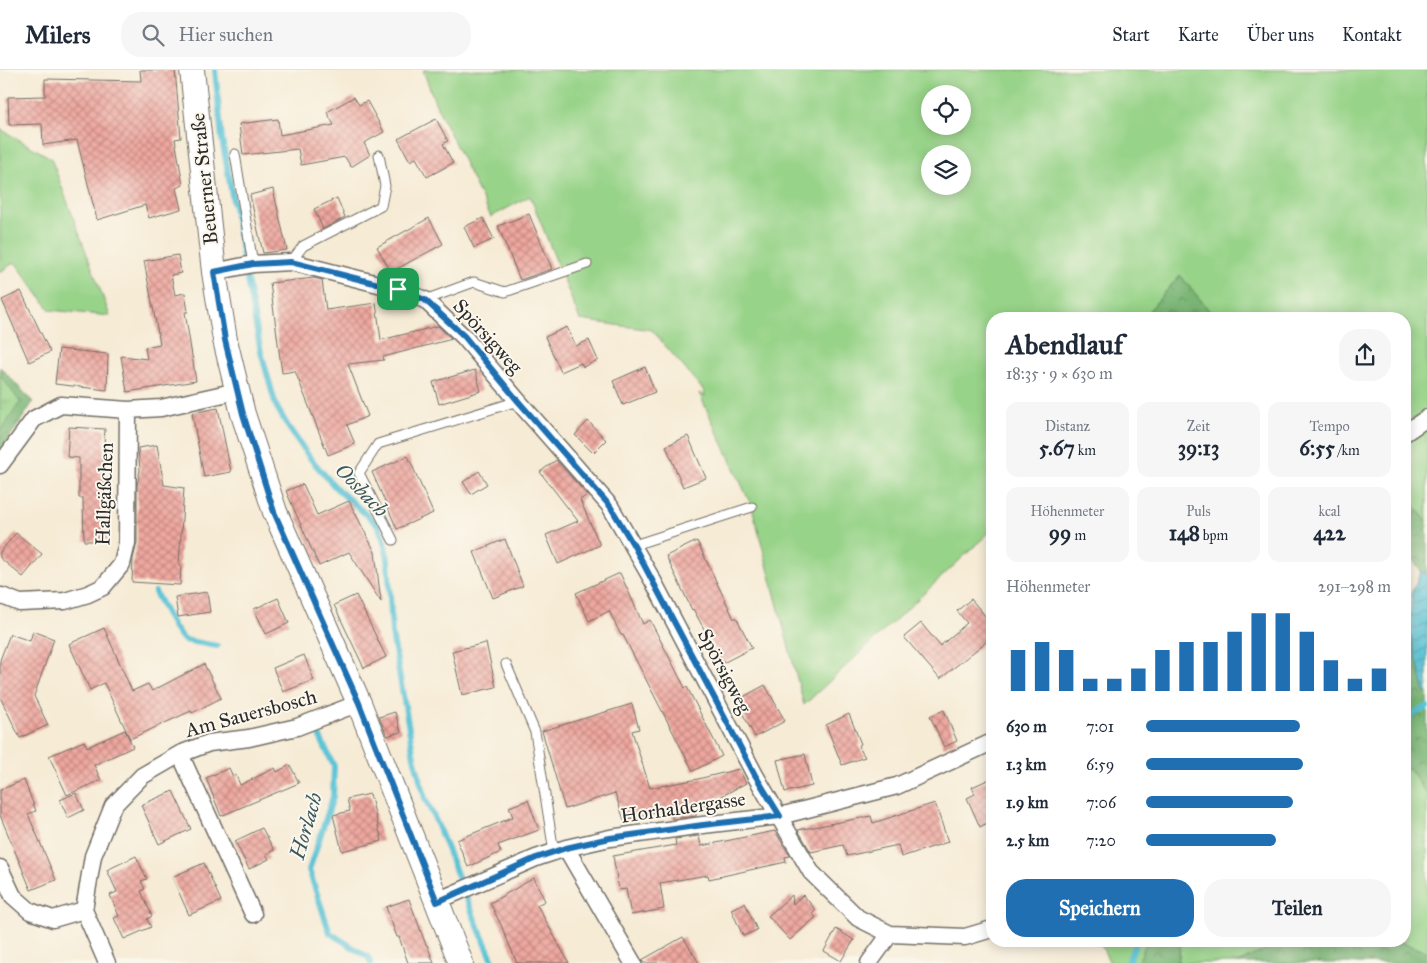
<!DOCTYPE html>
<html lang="de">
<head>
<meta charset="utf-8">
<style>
  :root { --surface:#fff; --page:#f6f6f7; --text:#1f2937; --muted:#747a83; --line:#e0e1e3; --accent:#1f6fb2 }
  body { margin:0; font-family:"IM FELL Great Primer",serif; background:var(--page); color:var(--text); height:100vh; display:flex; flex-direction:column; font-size:19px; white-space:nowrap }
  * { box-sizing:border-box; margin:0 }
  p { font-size:16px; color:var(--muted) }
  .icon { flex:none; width:28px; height:28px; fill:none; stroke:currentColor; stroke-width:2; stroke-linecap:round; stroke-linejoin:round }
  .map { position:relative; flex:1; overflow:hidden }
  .panel { position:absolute; left:986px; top:242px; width:425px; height:635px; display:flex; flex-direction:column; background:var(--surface); border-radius:20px; box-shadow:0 2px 12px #0003 }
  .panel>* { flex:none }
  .fabs { position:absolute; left:921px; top:15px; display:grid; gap:10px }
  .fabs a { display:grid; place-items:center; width:50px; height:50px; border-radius:50%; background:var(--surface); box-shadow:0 2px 12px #0003; font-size:25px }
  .pin { position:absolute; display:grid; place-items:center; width:42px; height:42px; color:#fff; margin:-21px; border-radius:10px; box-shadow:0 2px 8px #0006 }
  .round { display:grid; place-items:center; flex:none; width:52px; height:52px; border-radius:20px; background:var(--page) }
  .head { display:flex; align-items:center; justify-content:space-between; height:85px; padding:0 20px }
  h1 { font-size:28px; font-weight:700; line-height:38px }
  .stats { display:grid; grid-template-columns:repeat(3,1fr); gap:8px; height:85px; padding:5px 20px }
  .stats div { display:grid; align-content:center; border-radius:12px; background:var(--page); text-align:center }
  .stats b { font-size:21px; font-weight:700 }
  .stats small { font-size:14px; font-weight:400 }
  .stats p { font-size:14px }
  .chart { height:140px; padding:10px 20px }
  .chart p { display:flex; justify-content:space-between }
  .chart svg { width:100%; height:90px; margin-top:5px; stroke:var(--accent); stroke-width:6 }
  .primary-button { display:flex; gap:10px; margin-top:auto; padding:10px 20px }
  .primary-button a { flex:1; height:58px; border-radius:20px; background:var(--accent); color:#fff; font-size:20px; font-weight:700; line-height:58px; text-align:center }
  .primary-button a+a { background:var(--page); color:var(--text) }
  ul { padding:0 20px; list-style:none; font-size:16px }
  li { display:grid; grid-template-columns:80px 60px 1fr; align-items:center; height:38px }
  li i { height:12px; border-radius:6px; background:var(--accent) }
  header { display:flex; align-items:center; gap:30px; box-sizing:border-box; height:70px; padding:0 25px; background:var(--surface); border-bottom:1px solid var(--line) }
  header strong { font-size:24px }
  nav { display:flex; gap:28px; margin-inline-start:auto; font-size:18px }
  .search { width:350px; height:45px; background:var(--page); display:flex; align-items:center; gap:12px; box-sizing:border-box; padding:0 18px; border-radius:20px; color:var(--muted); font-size:19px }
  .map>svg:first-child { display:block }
</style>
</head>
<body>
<header>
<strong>Milers</strong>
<div class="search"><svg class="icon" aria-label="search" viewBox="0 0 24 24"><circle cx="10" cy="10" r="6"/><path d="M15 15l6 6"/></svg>Hier suchen</div>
<nav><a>Start</a><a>Karte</a><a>Über uns</a><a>Kontakt</a></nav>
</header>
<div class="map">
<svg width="1427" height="893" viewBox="0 0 1427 893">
  <defs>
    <pattern id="forest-crowns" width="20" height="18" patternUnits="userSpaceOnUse" patternTransform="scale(1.25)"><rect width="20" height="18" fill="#79b574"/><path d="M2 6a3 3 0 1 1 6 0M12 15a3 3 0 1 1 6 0" fill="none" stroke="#63935f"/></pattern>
    <pattern id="park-tufts" width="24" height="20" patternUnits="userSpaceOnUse" patternTransform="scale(1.25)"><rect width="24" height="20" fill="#97d388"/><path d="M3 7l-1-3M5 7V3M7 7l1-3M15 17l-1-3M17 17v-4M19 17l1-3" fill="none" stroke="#82b576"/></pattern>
    <pattern id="water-waves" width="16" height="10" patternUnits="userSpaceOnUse" patternTransform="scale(1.25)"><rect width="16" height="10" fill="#59c2d5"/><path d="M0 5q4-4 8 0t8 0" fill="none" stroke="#4a9ead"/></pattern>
    <pattern id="building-cross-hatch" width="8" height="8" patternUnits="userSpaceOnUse" patternTransform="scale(1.25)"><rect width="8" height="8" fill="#eea79f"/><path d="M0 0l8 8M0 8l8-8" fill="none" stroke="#c18882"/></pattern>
  </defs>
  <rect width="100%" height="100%" fill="#fbf7ec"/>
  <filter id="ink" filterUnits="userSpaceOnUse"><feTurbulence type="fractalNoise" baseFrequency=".02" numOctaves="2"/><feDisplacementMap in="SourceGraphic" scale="10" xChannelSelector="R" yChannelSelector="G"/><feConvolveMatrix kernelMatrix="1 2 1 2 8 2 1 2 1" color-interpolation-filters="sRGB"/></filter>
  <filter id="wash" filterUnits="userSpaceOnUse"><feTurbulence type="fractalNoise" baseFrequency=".0096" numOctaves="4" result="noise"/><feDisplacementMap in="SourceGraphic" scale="20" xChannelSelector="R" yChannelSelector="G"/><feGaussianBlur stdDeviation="1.12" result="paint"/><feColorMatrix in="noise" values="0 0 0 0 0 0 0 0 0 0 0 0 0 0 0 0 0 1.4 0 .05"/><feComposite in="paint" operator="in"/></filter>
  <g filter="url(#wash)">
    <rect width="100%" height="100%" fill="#f6ebd5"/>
    <path fill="#97d388" stroke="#617f5a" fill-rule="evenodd" d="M423 0H1427V452L1405 423V249H1216L1180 205 1142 249H992V460L804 635 752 437 699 323 705 327 704 321 652 260 580 250 530 126 491 147 436 35ZM930 24H962V56H930ZM930 84H962V116H930Z
      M0 59 51 88 110 246 50 240 15 192 0 202Z
      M1409 697 1427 725V882L1396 871H1405V699Z
      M1099 871H1147L1138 893H1110Z
      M1181 871H1286L1240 893H1178Z"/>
    <path fill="url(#forest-crowns)" stroke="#527050" d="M1180 205 1216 249H1142Z
      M0 297 33 332 0 382Z
      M1405 423 1427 452V503L1421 502 1405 479Z
      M1409 558 1425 623 1427 622V725L1409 698 1405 699V561Z
      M1147 871H1181L1178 893H1138Z
      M1285 871H1396L1427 882V893H1237Z"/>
    <path fill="url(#park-tufts)" stroke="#617f5a" d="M0 305 20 332 0 362Z"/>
    <path fill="url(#water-waves)" stroke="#427680" d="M1421 502 1427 503V622L1425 623 1409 558 1412 521Z"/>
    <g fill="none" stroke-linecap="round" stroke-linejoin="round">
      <path stroke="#59c2d5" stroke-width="6" d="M215 0 222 69 248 215 261 282 276 336 289 358 310 388 336 418 378 455 383 468 388 489 392 563 414 687 425 728 436 751 476 852 494 893
        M155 522 174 558 184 570 217 576
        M1405 648 1427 637
        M320 667 334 696 333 727 309 800 330 863 368 887 371 893
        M1128 893 1136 871"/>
    </g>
    <g id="blocks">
      <path fill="url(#building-cross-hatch)" d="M140 0H175L181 68 175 69 183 115 176 118 181 139 149 148 145 135 97 150 77 70 43 75 42 54 9 55 8 27 45 26V9L141 11Z
        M354 27 359 35 367 31 384 62 364 73 370 85 351 97 345 87 301 95 298 79 243 85 239 54 278 49 280 65 334 55 327 42Z
        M436 49 448 71 443 74 453 93 427 107 416 88 410 91 398 69Z
        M273 119 287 180 263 183 250 125Z
        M337 128 345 147 323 159 314 139Z
        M529 144 552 199 520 210 498 156Z
        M429 148 443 174 391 202 377 177Z
        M483 148 494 169 474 178 464 157Z
        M178 185 181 203 171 205 175 225 185 223 188 242H185L196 311 127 322 121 286 147 289 145 277 160 274 144 191Z
        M314 208 322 210 326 240 376 233 381 270 438 256 452 269 383 287 384 290 348 294 368 346 347 355 355 374 328 385 295 301 282 303 270 213Z
        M21 221 50 282 29 292 2 230Z
        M567 257 576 276 589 270 598 290 583 297 581 293 561 302 545 267Z
        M59 279 108 284 107 320 55 314Z
        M645 297 655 322 623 335 613 311Z
        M475 300 481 321 439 334 433 312Z
        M218 338 231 402 204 407 192 343Z
        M588 351 606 370 593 383 575 365Z
        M69 357 105 359 102 408H105L106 471H84L83 428H79V388L67 387Z
        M688 366 706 408 683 417 666 376Z
        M157 375 164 415 184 418 179 495H181L180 515 132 512 133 489 137 473V416L140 400 138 378Z
        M408 386 433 443 397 459 372 402Z
        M556 390 587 425 580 430 600 475 558 494 546 465 578 451 540 402Z
        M479 401 487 414 471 424 463 412Z
        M303 414 317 445 349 431 375 482 381 532 349 482 319 496 286 421Z
        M16 463 42 484 23 507 0 488V482Z
        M505 469 523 516 493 528 474 482Z
        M697 471 734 549 736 547 752 578 723 593 693 539 692 540 666 486Z
        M620 503 643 554 650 550 685 618 687 617 722 686 693 701 623 565H621L609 541 589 551 576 523Z
        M207 522 210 542 178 547 175 527Z
        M356 525 386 587 364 598 334 535Z
        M278 528 289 553 266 564 254 539Z
        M971 529 992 554V567L940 609 904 567 921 553 940 576 967 553 957 541Z
        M104 558 132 621 148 614 152 621 204 594 221 628 192 643 191 641 130 669 104 613 90 620 69 574Z
        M33 561 54 569 34 626 48 655 20 668 0 627V590L10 564 30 571Z
        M486 573 496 617 462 625 452 581Z
        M304 585 314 610 283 622 273 598Z
        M765 615 785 651 755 667 736 631Z
        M632 634 639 659 632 661 650 718 698 709 739 699 746 713 696 740V746L672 749 671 738 624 750 615 723 565 739 542 661Z
        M944 640 957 671 944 677 930 646Z
        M395 642 401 662 387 666 379 647Z
        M849 644 861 674 858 676 865 687 842 695 826 655Z
        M125 660 133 677 94 695 101 710 67 725 49 686 84 671 87 677Z
        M805 684 812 716 785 722 777 690Z
        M290 695 299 713 221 746 206 708 229 698 233 707 236 705 240 715 275 698 277 702Z
        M992 708V760L989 752 980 757 967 728 975 724 972 717Z
        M24 710 36 741 28 744 56 810 31 820 0 745V720Z
        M173 721 191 759 159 774 141 735Z
        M76 723 84 740 68 748 60 730Z
        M370 724 382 771 342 781 333 745 350 741 347 729Z
        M528 730 539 760 498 775 501 782 468 797 457 770 513 747 509 737Z
        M935 733 948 772 901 787 898 775 847 786 843 775 811 782 798 760 871 746 873 753Z
        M262 758 274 780 266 784 269 789 249 799 235 771Z
        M775 761 790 786 785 787 786 792 709 809 708 805 660 813 664 839 631 845 626 819 619 820 613 786 676 775 675 769 699 766 701 776Z
        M136 786 147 809 141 811 145 819 141 821 152 846 147 849 151 857 124 869 114 848 119 846 110 825 117 822 107 800Z
        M204 793 221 831 189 845 172 807Z
        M534 808 545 831 537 835 569 893H517L501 855 490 833Z
        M792 825 793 834 803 825 816 840 812 844 816 847 790 870 768 846Z
        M409 829 426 875H427L434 893H408L399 867H397L386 837Z
        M745 833 757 860 743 866 731 839Z
        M836 859 854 870 841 891 824 881Z
        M683 867 699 893H643L642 890Z"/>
    </g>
  </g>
  <g filter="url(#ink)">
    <use href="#blocks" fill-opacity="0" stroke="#726e66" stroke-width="1"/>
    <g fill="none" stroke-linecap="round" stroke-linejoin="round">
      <defs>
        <path id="service" d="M235 84 253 194
          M291 192 303 176 381 136 385 116 379 85
          M425 230 474 212 505 222 587 194
          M393 470 359 403 378 374 518 331
          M634 475 752 437
          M506 594 535 662 554 782"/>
        <path id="minor" d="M214 202 253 194 291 192 398 219 425 230 464 267 518 331 610 436 653 511 755 705 811 802 858 848 890 864 965 867 992 859
          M1405 363 1427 348
          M0 395 34 349 61 335 128 340 161 338 237 321
          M2 526 20 533 65 531 88 524 103 517 122 494 127 473 128 340
          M180 684 253 844
          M566 778 633 893
          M0 798 13 826 30 841 53 849 84 840
          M437 831 536 788 566 778 610 768 703 755 780 746 897 716 992 672
          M107 893 84 840 93 786 113 736 142 706 180 684 209 673 249 668 297 657 359 633
          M869 893 890 864"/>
        <path id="secondary" d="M192 0 214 202 225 270 243 344 275 442 359 633 461 893"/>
      </defs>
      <use href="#service" stroke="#726e66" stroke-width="11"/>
      <use href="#minor" stroke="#726e66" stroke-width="19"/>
      <use href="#secondary" stroke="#726e66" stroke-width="26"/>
      <use href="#service" stroke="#fff" stroke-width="9"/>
      <use href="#minor" stroke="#fff" stroke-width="16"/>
      <use href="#secondary" stroke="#fff" stroke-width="24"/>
    </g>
  </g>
  <g fill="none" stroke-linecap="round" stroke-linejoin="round" filter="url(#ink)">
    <defs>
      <path id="route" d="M291 192 398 219 425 230 464 266 518 331 610 436 634 476 755 705 780 746 703 755 610 768 566 778 536 788 437 832 359 633 274 442 243 344 225 270 214 202 253 194Z"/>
    </defs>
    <use href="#route" stroke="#fff" stroke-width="10"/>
    <use href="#route" stroke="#1f6fb2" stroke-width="6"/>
  </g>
  <g text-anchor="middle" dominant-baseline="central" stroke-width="4" stroke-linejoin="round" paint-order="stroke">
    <g font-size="20" fill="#2b2b2b" stroke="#fbf7ec">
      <text transform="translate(204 109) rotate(-96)">Beuerner Straße</text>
      <text transform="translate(488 266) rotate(48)">Spörsigweg</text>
      <text transform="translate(104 424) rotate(-88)">Hallgäßchen</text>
      <text transform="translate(725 601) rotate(62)">Spörsigweg</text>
      <text transform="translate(251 643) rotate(-15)">Am Sauersbosch</text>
      <text transform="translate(683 737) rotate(-8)">Horhaldergasse</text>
    </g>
    <g font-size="21" font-style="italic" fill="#39585e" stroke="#fbf7ec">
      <text transform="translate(362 420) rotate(46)">Oosbach</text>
      <text transform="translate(306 756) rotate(-74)">Horlach</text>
    </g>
  </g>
</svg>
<div class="fabs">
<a><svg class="icon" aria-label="locate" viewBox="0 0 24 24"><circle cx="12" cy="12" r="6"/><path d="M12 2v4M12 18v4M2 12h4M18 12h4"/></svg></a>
<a><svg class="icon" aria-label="layers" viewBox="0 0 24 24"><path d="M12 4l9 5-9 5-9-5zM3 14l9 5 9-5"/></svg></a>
</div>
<div class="pin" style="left:398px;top:219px;background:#1e9e55"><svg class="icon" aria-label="arrive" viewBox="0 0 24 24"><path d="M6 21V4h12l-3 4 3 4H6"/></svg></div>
<section class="panel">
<div class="head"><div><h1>Abendlauf</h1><p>18:35 · 9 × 630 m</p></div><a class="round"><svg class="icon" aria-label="share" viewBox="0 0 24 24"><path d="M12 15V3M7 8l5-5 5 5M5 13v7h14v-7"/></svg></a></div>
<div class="stats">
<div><p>Distanz</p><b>5.67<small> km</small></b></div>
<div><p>Zeit</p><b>39:13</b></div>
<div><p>Tempo</p><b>6:55<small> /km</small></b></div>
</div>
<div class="stats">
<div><p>Höhenmeter</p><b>99<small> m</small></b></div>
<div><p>Puls</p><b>148<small> bpm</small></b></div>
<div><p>kcal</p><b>422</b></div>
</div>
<div class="chart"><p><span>Höhenmeter</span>291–298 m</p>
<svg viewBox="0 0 160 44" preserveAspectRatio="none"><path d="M5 44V24M15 44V20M25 44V24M35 44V38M45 44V38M55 44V33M65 44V24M75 44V20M85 44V20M95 44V15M105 44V6M115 44V6M125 44V15M135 44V29M145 44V38M155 44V33"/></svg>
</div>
<ul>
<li><b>630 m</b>7:01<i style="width:63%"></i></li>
<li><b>1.3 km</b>6:59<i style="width:64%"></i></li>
<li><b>1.9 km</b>7:06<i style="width:60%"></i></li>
<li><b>2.5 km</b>7:20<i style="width:53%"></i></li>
</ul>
<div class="primary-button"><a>Speichern</a><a>Teilen</a></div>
</section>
</div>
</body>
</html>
